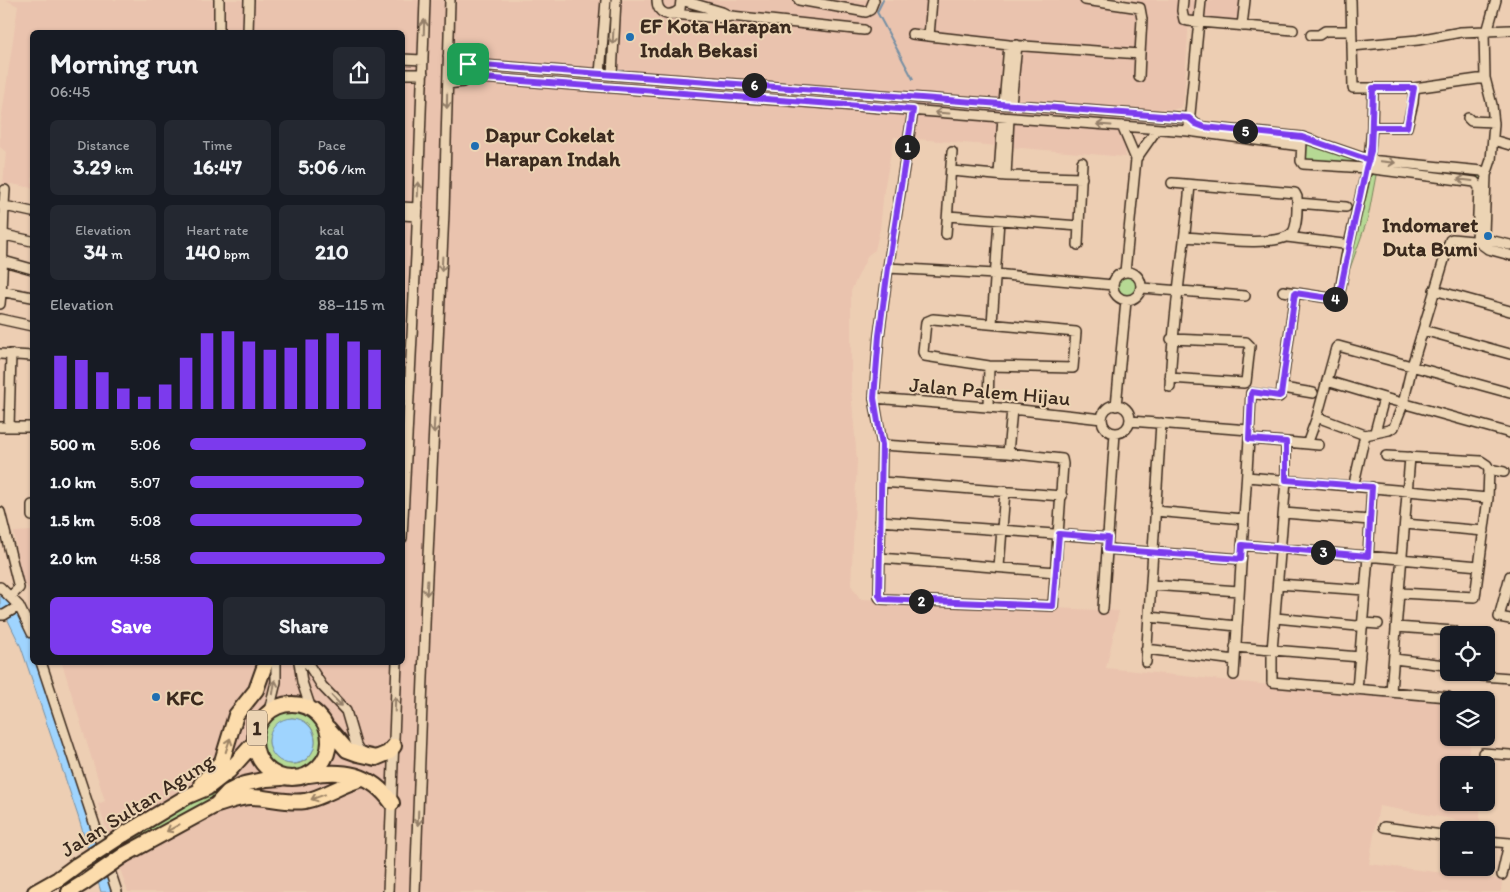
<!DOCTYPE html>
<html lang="en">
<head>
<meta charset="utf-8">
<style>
  :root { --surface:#171b24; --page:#242831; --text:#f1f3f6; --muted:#9ea1a6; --accent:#7c3aed }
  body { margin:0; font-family:Itim,sans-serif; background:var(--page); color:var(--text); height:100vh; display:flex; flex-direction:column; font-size:19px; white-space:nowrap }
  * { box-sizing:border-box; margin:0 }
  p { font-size:16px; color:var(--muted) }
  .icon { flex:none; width:28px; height:28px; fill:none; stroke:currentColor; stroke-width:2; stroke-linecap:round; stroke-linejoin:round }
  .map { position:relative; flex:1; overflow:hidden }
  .sheet { position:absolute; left:30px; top:30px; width:375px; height:635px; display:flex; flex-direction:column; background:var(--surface); border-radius:8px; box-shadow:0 1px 4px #0004 }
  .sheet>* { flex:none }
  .tools { position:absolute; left:1440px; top:626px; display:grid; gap:10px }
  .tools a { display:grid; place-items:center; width:55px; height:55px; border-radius:8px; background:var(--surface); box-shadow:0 1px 4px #0004; font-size:25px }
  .pin { position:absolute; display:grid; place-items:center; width:42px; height:42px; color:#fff; margin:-21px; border-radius:10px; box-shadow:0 2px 8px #0006 }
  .km { position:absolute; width:25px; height:25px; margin:-12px; border-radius:50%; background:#222; color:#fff; font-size:14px; line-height:25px; text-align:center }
  .round { display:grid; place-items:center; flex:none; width:52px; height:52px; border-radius:8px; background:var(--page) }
  .overview { display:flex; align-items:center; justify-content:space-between; height:85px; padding:0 20px }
  h1 { font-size:28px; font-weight:700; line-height:38px }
  .metrics { display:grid; grid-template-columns:repeat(3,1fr); gap:8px; height:85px; padding:5px 20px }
  .metrics div { display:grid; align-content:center; border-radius:8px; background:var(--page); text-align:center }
  .metrics b { font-size:21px; font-weight:700 }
  .metrics small { font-size:14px; font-weight:400 }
  .metrics p { font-size:14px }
  .chart { height:140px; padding:10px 20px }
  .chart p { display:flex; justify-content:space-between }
  .chart svg { width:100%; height:90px; margin-top:5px; stroke:var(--accent); stroke-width:6 }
  .action { display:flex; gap:10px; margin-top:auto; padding:10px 20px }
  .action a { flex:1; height:58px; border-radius:8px; background:var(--accent); color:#fff; font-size:20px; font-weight:700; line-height:58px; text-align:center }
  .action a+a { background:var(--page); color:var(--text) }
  ul { padding:0 20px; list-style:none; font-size:16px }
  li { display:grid; grid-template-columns:80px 60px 1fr; align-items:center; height:38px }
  li i { height:12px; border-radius:6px; background:var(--accent) }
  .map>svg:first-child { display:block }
</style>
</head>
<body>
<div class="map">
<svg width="1510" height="892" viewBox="0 0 1510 892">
  <rect width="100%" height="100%" fill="#edceb3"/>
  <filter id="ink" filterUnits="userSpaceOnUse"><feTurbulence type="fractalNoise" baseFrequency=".02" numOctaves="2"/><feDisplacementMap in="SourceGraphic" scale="10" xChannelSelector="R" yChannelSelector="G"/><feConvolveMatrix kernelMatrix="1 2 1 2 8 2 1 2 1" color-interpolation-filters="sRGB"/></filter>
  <g filter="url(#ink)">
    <path fill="#eac3ae" d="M6 0H1242L1240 21 1189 15 1184 99 1182 107 1172 110 1129 108 1125 157 894 137 884 190 880 229 875 250 868 255 851 291V389L857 461 851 585 860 599 1119 611 1106 668 1443 703 1444 710 1449 711V738H1458L1470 745 1466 765H1449V802L1480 803V824L1379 806 1369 864 1502 880 1501 892H128L98 804 105 801 62 663 402 662V32H32V188L12 184 3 185 6 152 0 147V128L18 6Z
      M32 531V592L21 581 14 532Z"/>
    <path fill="#b6d994" stroke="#788259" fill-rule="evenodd" d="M1302 137 1369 160 1483 172 1486 175 1485 239 1510 245V255L1488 249 1485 239 1477 241 1479 188 1475 182 1377 170 1368 218 1349 271 1344 270 1366 168 1303 164 1301 162Z
      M1113 286a14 14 0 1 1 28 0a14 14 0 1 1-28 0Z
      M291 711C311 713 328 729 321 750 318 759 312 766 303 769 262 783 243 720 291 711ZM292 718C331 722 315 775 284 762 280 760 277 759 274 755 262 739 274 721 292 718Z
      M231 776 235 783 114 859 112 854Z"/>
    <path fill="#9fd4fe" stroke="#7790a4" d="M0 586 32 633V662L41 663 116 892H101L78 816 21 647 5 614 0 608Z
      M269 741a23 23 0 1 1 46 0a23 23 0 1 1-46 0Z"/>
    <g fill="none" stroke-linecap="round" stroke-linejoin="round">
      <path stroke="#7790a4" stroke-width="2" d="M883 0 877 12 913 79"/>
      <defs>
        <path id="minor" d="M657 0C657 14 670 19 680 9L681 0
          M681 0 722 12 730 16
          M799 0 866 12 870 10 874 0
          M932 0 929 36 1009 45 1140 54 1142 19 1140 8 1085 0
          M1183 0 1182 11 1184 20 1188 21 1293 30
          M1351 0 1353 88H1414L1485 78
          M672 14 721 18 731 16 864 30
          M1242 26 1245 0
          M219 32V0
          M248 32 249 0
          M1484 32 1485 78 1492 105 1494 124 1491 160 1486 175
          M1487 32 1496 0
          M912 34 929 36
          M1311 35H1319L1325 31H1351
          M1352 46 1418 40 1461 32 1510 30
          M402 59 423 60
          M468 64 1189 118
          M402 74H423
          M600 74 606 0
          M612 75 616 0
          M468 77 1188 131 1301 146
          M1139 77 1140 54
          M448 84 463 82 469 74 468 64 457 56H448
          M1004 104 1009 45
          M1011 104 1017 45
          M1189 118 1196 124 1203 127 1302 137 1369 160 1482 171 1486 175 1484 234 1488 249
          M1468 118 1471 121 1494 122
          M1189 124 1201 0
          M1122 126 1136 159 1125 272
          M1372 127 1373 88
          M1493 140 1510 145
          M1302 142 1301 161 1303 164 1366 168 1475 182 1479 187 1477 241 1488 249 1510 255
          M1136 159 1157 129
          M952 171 1006 176 1082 178
          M999 174 1003 117
          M1006 176 1009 118
          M1172 183 1295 193 1297 197C1297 206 1298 224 1293 232 1280 249 1206 238 1185 237
          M1297 203 1346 207
          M0 205 32 212
          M402 207 418 208
          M402 215 417 216
          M948 216 1079 226
          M0 234 32 241
          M946 234 952 152
          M1287 237 1343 244
          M1078 245 1082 162
          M0 260 32 269
          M888 268 995 274 1113 285
          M1113 286a14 14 0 1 1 28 0a14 14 0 1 1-28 0Z
          M1142 288 1245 296
          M1434 290 1510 311
          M0 291 32 297
          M1283 291 1336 299 1339 297 1346 257 1369 160 1372 127H1407L1413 103 1414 88
          M0 304C4 266 2 228 5 190
          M0 319 32 326
          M933 319 1076 332 1073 368 989 366 925 356 923 352 926 322Z
          M992 324 999 220
          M1423 330 1510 354
          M0 354 32 356
          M1170 378 1244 383 1246 382 1250 346 1246 342 1171 339
          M1327 381 1384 398 1510 433
          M1170 387C1172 319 1184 253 1190 185
          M1283 388 1313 393
          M874 398 1012 409 1102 419
          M1102 419a14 14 0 1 1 28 0a14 14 0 1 1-28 0Z
          M1116 406 1126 301
          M988 407 989 366
          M1317 417 1365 435 1389 430 1394 427 1403 404 1412 366 1450 240 1452 239 1473 241 1485 239 1510 245
          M1130 421 1249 430
          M0 427H32
          M9 427 11 354
          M1375 432 1384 398
          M1249 439 1286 442V480L1272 651V682L1448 697
          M1309 439 1317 417 1336 348 1338 346 1510 393
          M1286 442 1319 445
          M882 445 1008 453 1062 459 1063 464 1053 606 881 599 879 597 882 445 874 398 879 336 888 268 913 111
          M1008 453 1012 409
          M1386 456 1481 461 1487 465 1489 469 1488 498 1475 597 1400 593
          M1489 469 1504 472
          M1247 477 1488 498
          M1355 479 1365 435
          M882 482 1062 496
          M1155 511 1243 519
          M0 512 19 588 10 597
          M1284 513 1370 520
          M32 516V505
          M880 521 1108 538
          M1405 524 1484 531
          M402 538 416 255 425 0
          M1242 545 1479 566
          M1107 549 1241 559
          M880 558 1056 572
          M999 567 1005 491
          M1510 576 1499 617 1510 619
          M1278 584 1365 590
          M1151 585 1239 591
          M0 587 19 606 32 633
          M1103 609 1115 433
          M0 615H4L19 606
          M1149 617 1237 626
          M1276 618 1357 626 1365 623 1378 624
          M1396 627 1454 631 1456 635
          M1235 647 1360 657
          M1146 649 1235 660
          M1394 659 1445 665 1449 664
          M41 662 117 892
          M299 662 302 682 311 709
          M307 662 322 686 346 711 356 745 359 750 366 754
          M1146 662 1161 423
          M1234 675 1249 439 1251 393 1279 397 1281 395 1295 293
          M1483 676 1510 678
          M1357 690 1368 556 1372 487
          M1391 691 1410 457
          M269 711 276 682V662
          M1483 753 1510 755
          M1384 827 1449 836
          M1486 841 1510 843
          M1502 875 1509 843
          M388 892 397 662
          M415 892 426 598 444 213 450 0"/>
        <path id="highway" d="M255 741a37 37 0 1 1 74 0a37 37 0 1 1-74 0Z
          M328 728 347 750 358 754 376 758 388 753 394 746
          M309 775C343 769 371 773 392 803
          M201 784 222 761 236 715 256 690 266 662
          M217 805C228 802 239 797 251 797 269 797 287 804 305 801 325 797 341 784 363 779
          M123 835 188 796 207 788 229 771 254 743
          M124 855 216 805 228 792 244 784 267 779 282 778
          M35 892 58 879 77 865
          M69 892 85 882"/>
      </defs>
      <use href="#minor" stroke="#3b2a1e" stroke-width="12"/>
      <use href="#highway" stroke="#3b2a1e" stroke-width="18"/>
      <use href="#minor" stroke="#ecd4b4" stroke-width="9"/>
      <use href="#highway" stroke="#fcdcac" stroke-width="14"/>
      <defs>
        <path id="highway-bridge" d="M77 865 123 835
          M85 882 124 855"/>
      </defs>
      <use href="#highway-bridge" stroke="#3b2a1e" stroke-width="18" stroke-linecap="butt"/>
      <use href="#highway-bridge" stroke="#fcdcac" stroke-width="14"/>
    </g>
    <defs><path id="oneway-shaft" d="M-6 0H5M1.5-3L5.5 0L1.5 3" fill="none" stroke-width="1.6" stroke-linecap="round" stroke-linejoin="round" transform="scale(1.25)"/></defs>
    <g stroke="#947f69">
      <use href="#oneway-shaft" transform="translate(424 27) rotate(-88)"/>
      <use href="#oneway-shaft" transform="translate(613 37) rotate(93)"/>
      <use href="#oneway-shaft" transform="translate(447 101) rotate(91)"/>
      <use href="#oneway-shaft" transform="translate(942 113) rotate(-176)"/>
      <use href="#oneway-shaft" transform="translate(1104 125) rotate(-176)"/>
      <use href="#oneway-shaft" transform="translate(1388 162) rotate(6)"/>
      <use href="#oneway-shaft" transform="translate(1465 180) rotate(-173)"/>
      <use href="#oneway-shaft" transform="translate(418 189) rotate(-88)"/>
      <use href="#oneway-shaft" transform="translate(442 264) rotate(93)"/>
      <use href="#oneway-shaft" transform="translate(434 426) rotate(93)"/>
      <use href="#oneway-shaft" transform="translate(427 588) rotate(93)"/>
      <use href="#oneway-shaft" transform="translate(274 687) rotate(-81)"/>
      <use href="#oneway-shaft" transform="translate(337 701) rotate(45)"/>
      <use href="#oneway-shaft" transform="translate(395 704) rotate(-88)"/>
      <use href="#oneway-shaft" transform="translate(418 818) rotate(92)"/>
    </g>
    <g stroke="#9c8365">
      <use href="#oneway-shaft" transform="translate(228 745) rotate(-72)"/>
      <use href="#oneway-shaft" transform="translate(318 797) rotate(160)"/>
      <use href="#oneway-shaft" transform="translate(173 828) rotate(151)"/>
    </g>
  </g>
  <g fill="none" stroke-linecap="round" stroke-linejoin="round" filter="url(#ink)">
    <defs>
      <path id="route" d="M468 64V77L913 110 888 268 879 336 874 398 882 445 879 595 881 599 1053 606 1059 534 1108 538 1107 549 1241 559 1242 545 1368 556 1372 487 1286 480V442L1249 439 1251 394 1252 392 1279 396 1281 395 1295 293 1336 299 1339 298C1347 254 1357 211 1366 168L1371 151 1373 88H1414L1407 127H1372C1372 138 1371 149 1369 160L1302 137 1204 127 1196 124 1189 118 468 64"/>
    </defs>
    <use href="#route" stroke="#fff" stroke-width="10"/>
    <use href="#route" stroke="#7c3aed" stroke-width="6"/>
  </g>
  <g fill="#1f6fb2" stroke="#ecd4b4" stroke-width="2">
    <circle cx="630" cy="37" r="5"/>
    <circle cx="475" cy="146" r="5"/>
    <circle cx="1488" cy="236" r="5"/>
    <circle cx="156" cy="697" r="5"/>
  </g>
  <g text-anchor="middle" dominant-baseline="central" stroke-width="4" stroke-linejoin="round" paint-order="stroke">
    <rect fill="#ecd4b4" stroke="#705d4b" stroke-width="1" x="247" y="710.5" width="20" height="35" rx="4"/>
    <g font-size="20" font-weight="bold" fill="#3b2a1e">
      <text x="257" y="728">1</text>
    </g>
    <g font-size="21" font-weight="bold" fill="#3b2a1e" stroke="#ecd4b4" text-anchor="start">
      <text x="640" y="25">EF Kota Harapan<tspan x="640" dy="24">Indah Bekasi</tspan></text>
      <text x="485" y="134">Dapur Cokelat<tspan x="485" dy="24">Harapan Indah</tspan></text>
      <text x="1478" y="224" text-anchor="end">Indomaret<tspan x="1478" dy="24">Duta Bumi</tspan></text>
      <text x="166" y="697">KFC</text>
    </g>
    <g font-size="21" fill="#3b2a1e" stroke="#ecd4b4">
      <text transform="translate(990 391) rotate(5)">Jalan Palem Hijau</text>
      <text transform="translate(137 805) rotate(-32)">Jalan Sultan Agung</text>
    </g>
  </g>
</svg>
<div class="tools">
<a><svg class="icon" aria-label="locate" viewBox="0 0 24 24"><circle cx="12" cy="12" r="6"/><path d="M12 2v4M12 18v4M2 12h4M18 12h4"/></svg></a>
<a><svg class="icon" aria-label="layers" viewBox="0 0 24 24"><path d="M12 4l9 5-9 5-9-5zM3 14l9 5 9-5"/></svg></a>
<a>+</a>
<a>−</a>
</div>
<div class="pin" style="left:468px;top:64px;background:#1e9e55"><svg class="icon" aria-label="arrive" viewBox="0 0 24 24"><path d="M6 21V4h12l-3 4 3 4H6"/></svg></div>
<b class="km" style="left:907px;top:147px">1</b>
<b class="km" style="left:921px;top:601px">2</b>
<b class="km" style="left:1323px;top:552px">3</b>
<b class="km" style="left:1335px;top:299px">4</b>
<b class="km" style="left:1245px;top:131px">5</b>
<b class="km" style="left:754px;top:85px">6</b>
<section class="sheet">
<div class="overview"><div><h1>Morning run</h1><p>06:45</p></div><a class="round"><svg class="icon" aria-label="share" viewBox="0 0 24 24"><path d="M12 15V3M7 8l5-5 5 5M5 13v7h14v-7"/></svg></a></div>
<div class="metrics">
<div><p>Distance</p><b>3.29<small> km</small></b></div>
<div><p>Time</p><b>16:47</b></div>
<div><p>Pace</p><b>5:06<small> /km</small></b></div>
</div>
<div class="metrics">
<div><p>Elevation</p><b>34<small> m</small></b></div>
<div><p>Heart rate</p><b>140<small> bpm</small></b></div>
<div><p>kcal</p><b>210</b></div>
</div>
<div class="chart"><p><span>Elevation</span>88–115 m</p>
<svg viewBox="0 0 160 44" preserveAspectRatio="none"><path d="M5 44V18M15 44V20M25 44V26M35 44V34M45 44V38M55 44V32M65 44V19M75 44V7M85 44V6M95 44V11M105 44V15M115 44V14M125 44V10M135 44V7M145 44V11M155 44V15"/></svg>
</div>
<ul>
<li><b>500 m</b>5:06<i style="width:90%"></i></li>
<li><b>1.0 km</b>5:07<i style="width:89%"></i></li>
<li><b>1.5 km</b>5:08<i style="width:88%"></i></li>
<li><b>2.0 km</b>4:58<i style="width:100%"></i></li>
</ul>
<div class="action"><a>Save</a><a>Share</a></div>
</section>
</div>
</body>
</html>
